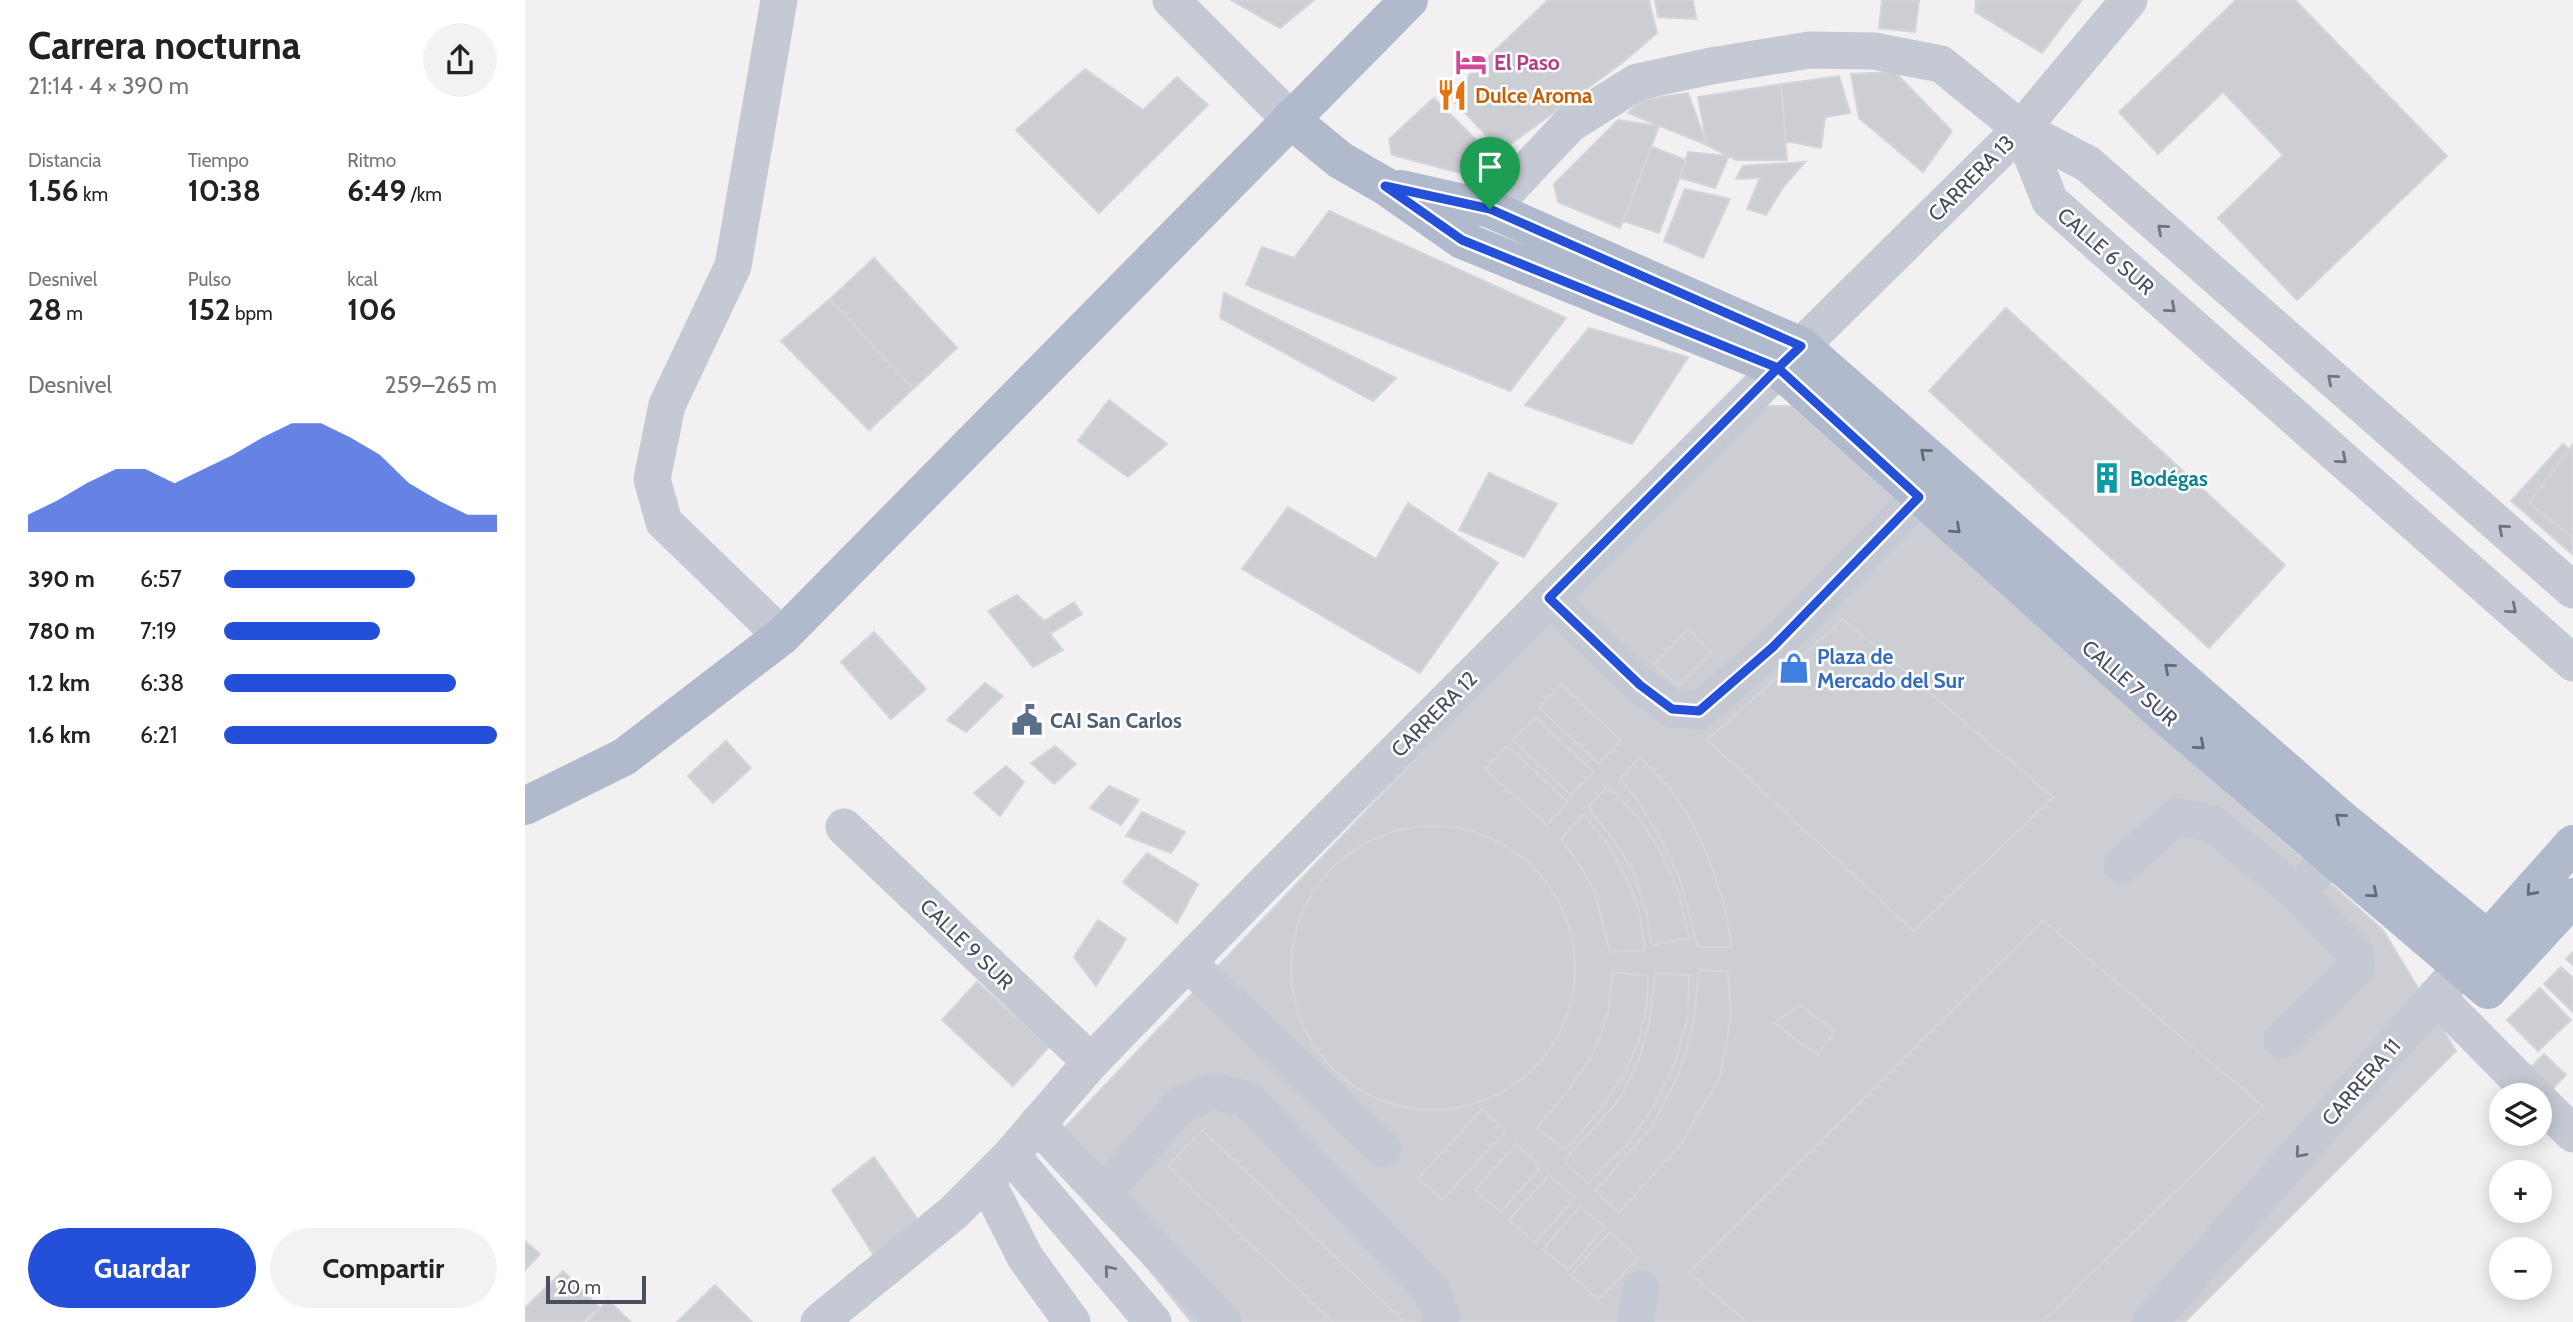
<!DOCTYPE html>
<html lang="es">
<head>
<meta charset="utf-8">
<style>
  :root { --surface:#fff; --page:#f2f2f2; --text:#222; --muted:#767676; --accent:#234fd9 }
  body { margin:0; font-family:Cabin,sans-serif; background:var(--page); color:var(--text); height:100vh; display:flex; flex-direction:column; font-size:26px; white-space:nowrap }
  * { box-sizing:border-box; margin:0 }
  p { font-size:23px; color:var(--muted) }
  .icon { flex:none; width:38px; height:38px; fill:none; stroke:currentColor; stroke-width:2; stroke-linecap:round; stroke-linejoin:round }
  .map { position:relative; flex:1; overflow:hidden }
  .sheet { display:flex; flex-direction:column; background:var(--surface); width:525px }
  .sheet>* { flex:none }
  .buttons { position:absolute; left:1964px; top:1083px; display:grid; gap:14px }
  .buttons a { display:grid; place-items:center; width:63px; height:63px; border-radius:50%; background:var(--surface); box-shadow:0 4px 18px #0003; font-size:35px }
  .scale { position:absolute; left:21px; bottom:18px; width:100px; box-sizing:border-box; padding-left:7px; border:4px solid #494f5c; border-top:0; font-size:19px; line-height:24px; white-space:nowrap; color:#494f5c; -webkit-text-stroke:5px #fff; paint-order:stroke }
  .pin { position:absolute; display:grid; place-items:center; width:60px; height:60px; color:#fff; margin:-72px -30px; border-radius:50% 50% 50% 0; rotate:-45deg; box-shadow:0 0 7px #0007 }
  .pin .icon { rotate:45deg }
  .round { display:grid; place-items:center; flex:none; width:74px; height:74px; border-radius:37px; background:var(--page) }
  .overview { display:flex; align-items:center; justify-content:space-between; height:119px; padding:0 28px }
  h1 { font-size:38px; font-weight:800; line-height:52px }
  .metrics { display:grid; grid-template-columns:repeat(3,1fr); gap:10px; height:119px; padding:7px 28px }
  .metrics div { display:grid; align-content:center }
  .metrics b { font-size:30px; font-weight:800 }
  .metrics small { font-size:19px; font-weight:400 }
  .metrics p { font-size:19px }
  .chart { height:196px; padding:14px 28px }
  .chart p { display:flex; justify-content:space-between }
  .chart svg { width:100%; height:126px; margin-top:7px; fill:var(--accent); opacity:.7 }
  .action { display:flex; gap:14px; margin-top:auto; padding:14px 28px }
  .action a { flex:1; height:80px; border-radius:42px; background:var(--accent); color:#fff; font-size:28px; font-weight:800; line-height:80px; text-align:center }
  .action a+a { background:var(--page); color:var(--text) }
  ul { padding:0 28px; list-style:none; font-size:23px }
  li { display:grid; grid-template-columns:112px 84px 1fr; align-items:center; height:52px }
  li i { height:18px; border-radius:9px; background:var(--accent) }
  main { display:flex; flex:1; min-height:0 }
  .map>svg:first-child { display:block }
</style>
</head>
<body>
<main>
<section class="sheet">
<div class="overview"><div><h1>Carrera nocturna</h1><p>21:14 · 4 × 390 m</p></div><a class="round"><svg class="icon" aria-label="share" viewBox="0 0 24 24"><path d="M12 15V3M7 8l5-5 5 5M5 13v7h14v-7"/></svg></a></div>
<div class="metrics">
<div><p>Distancia</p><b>1.56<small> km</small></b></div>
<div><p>Tiempo</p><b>10:38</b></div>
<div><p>Ritmo</p><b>6:49<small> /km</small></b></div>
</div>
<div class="metrics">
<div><p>Desnivel</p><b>28<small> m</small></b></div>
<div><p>Pulso</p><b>152<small> bpm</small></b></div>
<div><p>kcal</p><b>106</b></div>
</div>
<div class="chart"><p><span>Desnivel</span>259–265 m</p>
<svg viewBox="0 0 160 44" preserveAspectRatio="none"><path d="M0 44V38L10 33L20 27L30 22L40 22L50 27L60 22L70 17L80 11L90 6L100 6L110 11L120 17L130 27L140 33L150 38L160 38V44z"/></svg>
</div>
<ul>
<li><b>390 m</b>6:57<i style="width:70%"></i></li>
<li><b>780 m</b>7:19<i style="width:57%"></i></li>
<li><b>1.2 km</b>6:38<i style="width:85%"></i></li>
<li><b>1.6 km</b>6:21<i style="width:100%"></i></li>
</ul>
<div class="action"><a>Guardar</a><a>Compartir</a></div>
</section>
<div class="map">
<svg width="2048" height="1322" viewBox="0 0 2048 1322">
  <rect width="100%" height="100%" fill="#f2f0f0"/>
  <path fill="#cdced4" stroke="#d4d5db" stroke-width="2" d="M706 0H789L755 28Z
    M1023 0H1124L1132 33 1097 63 976 151 923 95Z
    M1130 0H1168L1171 19 1133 17Z
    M1357 0H1394L1390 32 1354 28Z
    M1451 0H1557L1517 53 1450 12Z
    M1711 0H1770L1922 156 1772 300 1693 218 1758 155 1698 92 1633 154 1594 112Z
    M560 69 618 110 652 77 683 105 574 213 491 130Z
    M1370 72 1427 131 1398 172 1334 118 1326 74Z
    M1314 76 1325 113 1300 117 1296 148 1261 141 1256 84Z
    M1256 84 1262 160H1211L1182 145 1173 97Z
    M1163 93 1182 145 1103 113 1117 100Z
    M909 98 979 168 965 181 867 155 864 139Z
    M1093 120 1134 126 1095 228 1033 202 1029 184Z
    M1127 147 1161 160 1134 233 1098 221Z
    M1163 152 1204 156 1190 188 1156 178Z
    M1280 162 1259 186 1241 215 1222 209 1235 178 1211 179 1218 166Z
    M1160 189 1205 199 1178 258 1139 241Z
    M804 211 1041 318 985 391 721 285 737 247 769 258Z
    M349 258 432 348 388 389 305 299Z
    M699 293 871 378 848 401 695 318Z
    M305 299 388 389 344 430 256 341Z
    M1481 308 1760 565 1684 648 1404 391Z
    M1064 328 1163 357 1107 444 1000 405Z
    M584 400 642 444 603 477 553 441Z
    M1226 406H1267L1858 930 1931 1051 1660 1322H666L524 1144Z
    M2038 444 2048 453 2047 554 1986 501Z
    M2048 444V538L2004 503Z
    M964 473 1032 504 999 557 934 530Z
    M883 503 973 563 895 673 717 569 763 507 851 559Z
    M492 595 519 621 549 602 557 614 525 634 538 650 508 667 463 611Z
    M1318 619 1528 797 1389 931 1182 740Z
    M1163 629 1187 652 1153 686 1130 664Z
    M349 632 401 689 366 719 316 662Z
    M460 683 478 696 441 732 422 720Z
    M1036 684 1096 740 1074 764 1014 708Z
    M1010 717 1069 772 1046 795 988 740Z
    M201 741 226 768 188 803 163 776Z
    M530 746 551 764 529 784 506 763Z
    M982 746 1043 802 1022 825 960 769Z
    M1115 757 1144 788 1163 815 1183 856 1199 904 1207 947H1173L1154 877 1134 836 1114 802 1095 779Z
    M481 766 499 782 475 816 449 793Z
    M584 786 614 800 596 825 565 808Z
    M1083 786 1114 818 1137 854 1154 893 1164 938 1127 945 1121 911 1107 870 1091 843 1063 807Z
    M617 812 660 832 646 853 601 836Z
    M1059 814 1083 845 1104 882 1115 914 1120 950 1085 952 1070 893 1058 870 1036 839Z
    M766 968a142 142 0 1 1 284 0a142 142 0 1 1-284 0Z
    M622 853 673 884 652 923 598 882Z
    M573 920 601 939 571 986 549 957Z
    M1518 920 1738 1106 1517 1322H1222L1164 1272Z
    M2048 952V965L2041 959Z
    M2036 967 2048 978V1012L2019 984Z
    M1174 970 1203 972 1206 1016 1195 1077 1158 1141 1094 1213 1070 1191 1126 1128 1154 1074 1168 1026Z
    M1088 972 1123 976 1122 1005 1114 1041 1099 1074 1073 1113 1040 1150 1012 1128 1039 1096 1067 1056 1083 1014Z
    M1130 973 1164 975 1163 1016 1151 1060 1130 1105 1102 1145 1063 1183 1039 1161 1094 1100 1114 1060 1125 1019Z
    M452 982 524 1047 488 1086 417 1020Z
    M2015 988 2046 1020 2013 1051 1982 1020Z
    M1275 1005 1310 1031 1292 1055 1249 1023Z
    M2019 1054 2041 1075 2027 1089 2005 1068Z
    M957 1109 981 1131 917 1200 893 1178Z
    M677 1130 879 1322H808L643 1166Z
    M991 1144 1016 1167 976 1212 950 1190Z
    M349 1157 393 1220 350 1257 307 1190Z
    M1024 1175 1050 1198 1010 1243 984 1220Z
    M1055 1206 1080 1227 1043 1270 1018 1249Z
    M1085 1232 1113 1258 1073 1300 1046 1275Z
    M0 1241 15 1254 0 1270Z
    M38 1271 74 1307 58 1322H0V1308Z
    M190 1285 227 1322H152Z
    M83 1300 106 1322H62Z"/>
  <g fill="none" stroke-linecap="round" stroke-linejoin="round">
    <path stroke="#c4c9d4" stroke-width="37" d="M254 0 208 266 142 405 127 479 139 522 257 636
      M646 0 765 119
      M1496 129 1525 201 2048 663
      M965 209 1045 124 1112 82 1186 66 1285 50 1349 51 1416 64 1496 129 1563 164 2048 590
      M1024 598 1115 685 1147 709 1174 711 1248 647 1394 497
      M319 827 566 1062
      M1597 865 1652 816 1688 824 1772 893
      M663 963 858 1149
      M1911 996 2010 1096
      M1757 1040 1831 968 1830 953 1772 893 1805 857
      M2014 1100 2048 1134
      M512 1124 698 1322
      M486 1155 628 1322
      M461 1180 500 1257 547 1322
      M578 1194 656 1104 689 1091 722 1099 905 1289 917 1314 915 1322
      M294 1322 428 1213 486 1155 566 1062 735 888 1276 346 1496 129 1604 0
      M1110 1322 1116 1289
      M1625 1322 1937 967"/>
    <path stroke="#b1bacd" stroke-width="38" d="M765 119 815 160 860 186 937 240 1253 368 1642 717 1963 990 2048 897
      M876 189 965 209 1276 346 1815 818 1989 961
      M0 806 99 757 257 636 884 0
      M1947 957 2048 844"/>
  </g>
  <defs><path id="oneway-chevron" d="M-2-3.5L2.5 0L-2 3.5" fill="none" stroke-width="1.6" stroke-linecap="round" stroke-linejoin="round" transform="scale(1.75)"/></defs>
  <g stroke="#6e7480">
    <use href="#oneway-chevron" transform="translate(1637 229) rotate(-139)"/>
    <use href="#oneway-chevron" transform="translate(1646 308) rotate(41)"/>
    <use href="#oneway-chevron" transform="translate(1807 379) rotate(-139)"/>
    <use href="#oneway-chevron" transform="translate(1817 459) rotate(41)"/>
    <use href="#oneway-chevron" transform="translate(1978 529) rotate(-139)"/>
    <use href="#oneway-chevron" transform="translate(1987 609) rotate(41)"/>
    <use href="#oneway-chevron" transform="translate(1775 1153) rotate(131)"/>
    <use href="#oneway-chevron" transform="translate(584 1270) rotate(-130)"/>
  </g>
  <g stroke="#636a78">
    <use href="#oneway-chevron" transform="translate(1400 453) rotate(-139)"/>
    <use href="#oneway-chevron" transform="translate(1431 529) rotate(42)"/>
    <use href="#oneway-chevron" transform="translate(1644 668) rotate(-139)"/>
    <use href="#oneway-chevron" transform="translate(1675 745) rotate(41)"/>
    <use href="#oneway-chevron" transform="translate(1815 818) rotate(-140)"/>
    <use href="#oneway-chevron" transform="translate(2006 891) rotate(132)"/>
    <use href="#oneway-chevron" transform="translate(1848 893) rotate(40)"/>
  </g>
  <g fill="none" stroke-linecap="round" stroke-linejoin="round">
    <defs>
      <path id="route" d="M965 209 1276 346 1253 368 1024 598 1115 685 1147 709 1174 711 1248 647 1394 497 1253 368 937 240 860 186 965 209"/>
    </defs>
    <use href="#route" stroke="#fff" stroke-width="14"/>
    <use href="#route" stroke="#234fd9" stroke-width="9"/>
  </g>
  <defs>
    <symbol id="hotel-bare" viewBox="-9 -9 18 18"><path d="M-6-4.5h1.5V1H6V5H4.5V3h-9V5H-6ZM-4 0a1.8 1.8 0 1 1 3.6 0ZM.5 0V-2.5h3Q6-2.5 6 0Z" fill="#d1479c" stroke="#fff" stroke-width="2.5" paint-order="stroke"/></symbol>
    <symbol id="restaurant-bare" viewBox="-9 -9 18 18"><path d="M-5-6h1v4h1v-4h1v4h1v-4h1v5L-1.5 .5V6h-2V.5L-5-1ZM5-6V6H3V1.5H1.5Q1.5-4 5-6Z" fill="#e8710a" stroke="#fff" stroke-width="2.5" paint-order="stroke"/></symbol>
    <symbol id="building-bare" viewBox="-9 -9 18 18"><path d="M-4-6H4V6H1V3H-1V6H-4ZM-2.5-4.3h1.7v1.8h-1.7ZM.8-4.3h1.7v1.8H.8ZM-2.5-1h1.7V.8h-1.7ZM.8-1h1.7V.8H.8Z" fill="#0f9aa8" stroke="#fff" stroke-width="2.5" paint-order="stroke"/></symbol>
    <symbol id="shop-bare" viewBox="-9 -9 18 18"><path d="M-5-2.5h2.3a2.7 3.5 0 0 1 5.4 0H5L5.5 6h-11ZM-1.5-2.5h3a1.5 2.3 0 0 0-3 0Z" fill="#3f7fe0" stroke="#fff" stroke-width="2.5" paint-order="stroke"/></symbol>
    <symbol id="civic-bare" viewBox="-9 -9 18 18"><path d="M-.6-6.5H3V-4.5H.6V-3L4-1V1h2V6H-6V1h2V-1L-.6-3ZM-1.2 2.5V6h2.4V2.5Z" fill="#5c6f8a" stroke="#fff" stroke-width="2.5" paint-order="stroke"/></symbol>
  </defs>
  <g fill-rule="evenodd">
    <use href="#hotel-bare" x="924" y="40" width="44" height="44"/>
    <use href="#restaurant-bare" x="905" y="73" width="44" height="44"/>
    <use href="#building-bare" x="1560" y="456" width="44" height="44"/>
    <use href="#shop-bare" x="1247" y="646" width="44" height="44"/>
    <use href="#civic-bare" x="480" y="698" width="44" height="44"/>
  </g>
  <g text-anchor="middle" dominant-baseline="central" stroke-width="5" stroke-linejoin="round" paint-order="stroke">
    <g font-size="21" font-weight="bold" fill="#b23c85" stroke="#fff" text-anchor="start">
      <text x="969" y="62">El Paso</text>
    </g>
    <g font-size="21" font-weight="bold" fill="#c56008" stroke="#fff" text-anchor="start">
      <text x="950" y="95">Dulce Aroma</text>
    </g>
    <g font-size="21" fill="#494f5c" stroke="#fff">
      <text transform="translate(1446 178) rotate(-45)">CARRERA 13</text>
      <text transform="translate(1581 251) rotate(41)">CALLE 6 SUR</text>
      <text transform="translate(1605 683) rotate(41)">CALLE 7 SUR</text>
      <text transform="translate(909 714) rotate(-45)">CARRERA 12</text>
      <text transform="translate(442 944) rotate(44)">CALLE 9 SUR</text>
      <text transform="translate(1836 1082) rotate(-49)">CARRERA 11</text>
    </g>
    <g font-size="21" font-weight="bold" fill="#0d838f" stroke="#fff" text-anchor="start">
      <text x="1605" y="478">Bodégas</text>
    </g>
    <g font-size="21" font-weight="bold" fill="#366cbe" stroke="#fff" text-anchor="start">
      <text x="1292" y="656">Plaza de<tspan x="1292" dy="24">Mercado del Sur</tspan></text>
    </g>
    <g font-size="21" font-weight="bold" fill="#4e5e75" stroke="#fff" text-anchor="start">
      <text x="525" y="720">CAI San Carlos</text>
    </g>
  </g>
</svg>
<div class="buttons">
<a><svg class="icon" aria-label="layers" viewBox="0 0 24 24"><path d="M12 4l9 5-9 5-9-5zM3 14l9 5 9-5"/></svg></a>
<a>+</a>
<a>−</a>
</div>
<div class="scale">20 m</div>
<div class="pin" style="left:965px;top:209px;background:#1e9e55"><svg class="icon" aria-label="arrive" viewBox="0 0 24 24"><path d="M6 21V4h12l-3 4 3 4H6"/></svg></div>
</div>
</main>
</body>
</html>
